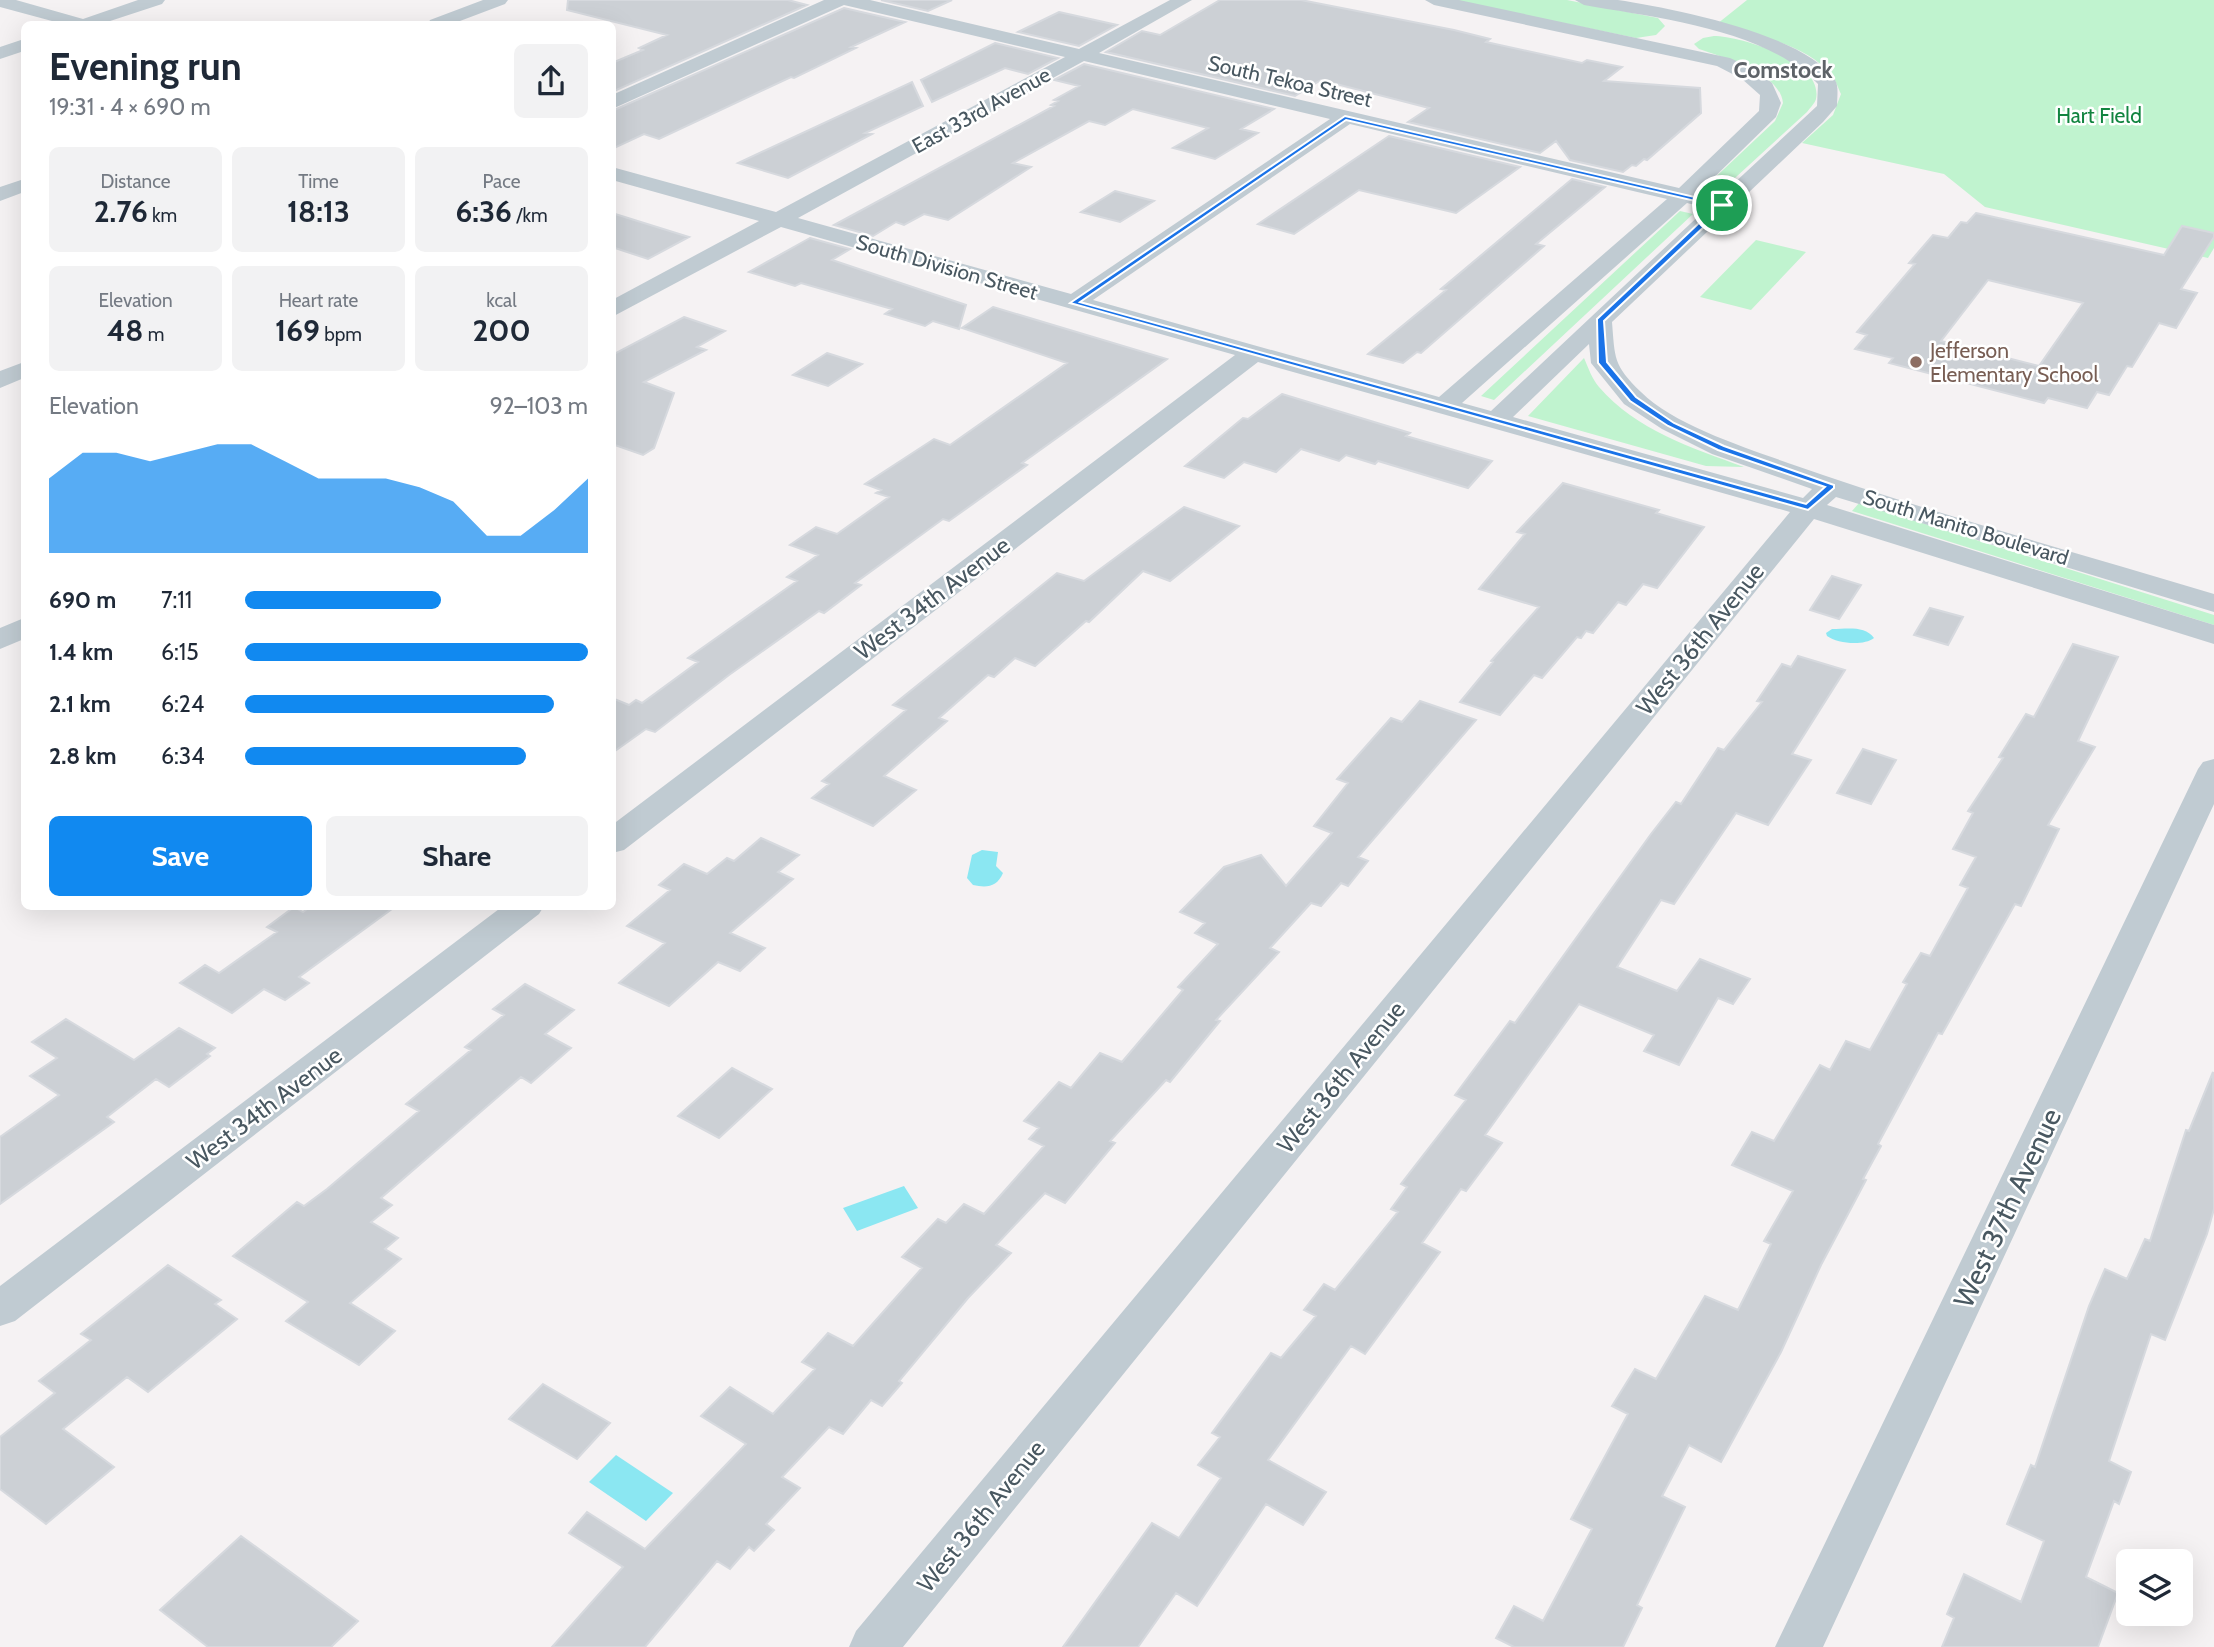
<!DOCTYPE html>
<html lang="en">
<head>
<meta charset="utf-8">
<style>
  :root { --surface:#fff; --page:#f2f2f3; --text:#1f2937; --muted:#747a83; --accent:#1189f0 }
  body { margin:0; font-family:Cabin,sans-serif; background:var(--page); color:var(--text); height:100vh; display:flex; flex-direction:column; font-size:26px; white-space:nowrap }
  * { box-sizing:border-box; margin:0 }
  p { font-size:23px; color:var(--muted) }
  .icon { flex:none; width:38px; height:38px; fill:none; stroke:currentColor; stroke-width:2; stroke-linecap:round; stroke-linejoin:round }
  .map { position:relative; flex:1; overflow:hidden }
  .panel { position:absolute; left:21px; top:21px; width:595px; height:889px; display:flex; flex-direction:column; background:var(--surface); border-radius:10px; box-shadow:0 7px 28px #0002 }
  .panel>* { flex:none }
  .buttons { position:absolute; left:2116px; top:1549px; display:grid; gap:14px }
  .buttons a { display:grid; place-items:center; width:77px; height:77px; border-radius:10px; background:var(--surface); box-shadow:0 7px 28px #0002; font-size:35px }
  .pin { position:absolute; display:grid; place-items:center; width:60px; height:60px; color:#fff; margin:-30px; border:4px solid #fff; border-radius:50%; box-shadow:0 2px 7px #0007 }
  .round { display:grid; place-items:center; flex:none; width:74px; height:74px; border-radius:10px; background:var(--page) }
  .headline { display:flex; align-items:center; justify-content:space-between; height:119px; padding:0 28px }
  h1 { font-size:38px; font-weight:700; line-height:52px }
  .stats { display:grid; grid-template-columns:repeat(3,1fr); gap:10px; height:119px; padding:7px 28px }
  .stats div { display:grid; align-content:center; border-radius:10px; background:var(--page); text-align:center }
  .stats b { font-size:30px; font-weight:700 }
  .stats small { font-size:19px; font-weight:400 }
  .stats p { font-size:19px }
  .chart { height:196px; padding:14px 28px }
  .chart p { display:flex; justify-content:space-between }
  .chart svg { width:100%; height:126px; margin-top:7px; fill:var(--accent); opacity:.7 }
  .primary-button { display:flex; gap:14px; margin-top:auto; padding:14px 28px }
  .primary-button a { flex:1; height:80px; border-radius:10px; background:var(--accent); color:#fff; font-size:28px; font-weight:700; line-height:80px; text-align:center }
  .primary-button a+a { background:var(--page); color:var(--text) }
  ul { padding:0 28px; list-style:none; font-size:23px }
  li { display:grid; grid-template-columns:112px 84px 1fr; align-items:center; height:52px }
  li i { height:18px; border-radius:9px; background:var(--accent) }
  .map>svg:first-child { display:block }
</style>
</head>
<body>
<div class="map">
<svg width="2214" height="1647" viewBox="0 0 2214 1647">
  <rect width="100%" height="100%" fill="#f5f2f3"/>
  <path fill="#c0f3cf" d="M1450 0H1567L1658 18 1665 26 1656 35 1636 38Z
    M1747 0H2214V248L2208 258 1985 207 1944 174 1802 143 1833 115 1841 94C1838 88 1836 80 1831 75 1806 43 1754 36 1717 24Z
    M1714 36C1740 36 1824 61 1816 99 1815 103 1810 108 1807 112L1724 188 1718 190 1706 186 1775 121 1783 103C1780 73 1725 58 1699 49L1694 44 1703 38Z
    M1680 211 1693 214 1494 400 1481 396Z
    M1756 240 1806 252 1751 310 1700 297Z
    M1584 358C1588 367 1592 379 1599 387 1636 430 1692 448 1744 467L1706 466 1528 416Z
    M1859 503 2214 615V625L1852 511Z"/>
  <path fill="#8be7f2" d="M1832 629C1846 629 1865 625 1874 638 1864 646 1838 644 1827 636L1826 633Z
    M982 850 998 852 996 866 1003 873C997 887 987 888 973 885L967 878 972 855Z
    M904 1186 918 1208 857 1231 843 1208Z
    M616 1455 673 1493 646 1521 589 1482Z"/>
  <path fill="#ccd0d5" stroke="#d6d9de" stroke-width="2" fill-rule="evenodd" d="M568 0H788L807 5 612 92V63L643 50 639 48 667 35 567 10Z
    M881 0H952L928 11Z
    M1220 0H1301L1454 30 1490 39 1486 42 1582 63 1587 60 1622 67 1604 81 1700 88 1701 113 1647 160 1644 159 1636 166 1632 165 1623 172 1570 160 1556 141 1540 153 1408 122 1429 108 1321 80 1295 96 1106 52 1142 31 1160 35Z
    M844 8 905 22 851 47 856 48 794 78 791 77 659 139 644 134 612 149V111Z
    M1059 12 1117 25 1079 46 1018 32Z
    M995 43 1058 58 1028 74 1005 68 932 102 921 80Z
    M1084 64 1274 109 1241 129 1258 133 1215 159 1173 148 1208 128 1133 109 1105 125 1089 121 1013 163 1031 167 948 220 924 214 904 225 896 222 873 236 834 225 1054 106 1051 105 1058 101 1054 100 1079 86 1054 80Z
    M912 82 923 106 865 133 872 134 788 178 738 163Z
    M1389 136 1520 167 1456 213 1359 190 1294 234 1258 224Z
    M1572 179 1605 187 1536 244 1544 246 1421 353 1417 352 1403 363 1368 354 1446 290 1441 289Z
    M1115 191 1154 201 1120 222 1081 212Z
    M612 213 689 237 648 259 612 247Z
    M1976 213 2164 255 2182 226 2214 233V237L2181 289 2197 293 2176 328 2159 323 2132 367 2127 366 2109 395 2097 392 2087 408 2048 398 2044 403 1889 363 1893 358 1855 349 1867 335 1857 332 1915 264 1909 263 1933 235 1948 238 1961 222 1967 223ZM1988 280 2083 303 2039 366 1941 341Z
    M810 238 850 249 832 260 966 305 959 329 933 321 925 326 885 314 892 309 801 283 795 286 749 272Z
    M993 307 1167 359 1022 463 1027 465 949 521 943 519 855 583 861 585 824 613 819 611 729 675 655 732 646 729 612 753V698L629 705 636 700 642 703 698 662 688 658 797 581 787 577 818 555 790 545 816 527 837 534 889 497 876 493 881 490 865 484 934 439 950 445 1067 363 962 328Z
    M684 317 725 331 697 347 706 350 644 382 674 393 654 448 643 455 612 444V355Z
    M827 353 862 364 828 386 793 375Z
    M1282 394 1410 433 1406 436 1492 461 1468 488 1378 461 1375 464 1346 455 1339 461 1301 449 1276 472 1244 462 1224 478 1185 466 1243 418 1248 419Z
    M1563 483 1659 510 1656 513 1704 527 1657 588 1643 584 1626 605 1618 602 1593 633 1586 631 1581 638 1577 637 1542 678 1534 675 1500 715 1460 702 1493 662 1491 661 1539 607 1479 589 1525 534 1517 532Z
    M1184 507 1239 526 1170 581 1143 571 1089 622 1086 621 1035 666 1015 658 994 677 988 675 939 718 947 721 884 776 916 790 873 826 812 798 829 784 822 781 906 710 893 705 1057 573 1084 581Z
    M1832 576 1861 585 1839 619 1810 610Z
    M1930 608 1963 617 1948 645 1914 635Z
    M2073 644 2118 657 2078 741 2095 747 2048 825 2059 829 2021 906 2015 904 1942 1034 1938 1033 1878 1144 1881 1146 1863 1179 1866 1180 1821 1265 1781 1352 1721 1462 1689 1445 1662 1496 1685 1507 1637 1605 1642 1608 1623 1647H1514L1496 1638 1514 1606 1543 1621 1592 1529 1571 1519 1628 1414 1612 1406 1635 1369 1656 1379 1705 1296 1738 1310 1771 1244 1764 1241 1793 1191 1732 1165 1752 1132 1774 1141 1820 1065 1830 1070 1846 1041 1870 1050 1907 984 1903 982 1921 953 1930 956 1968 888 1960 885 1976 857 1953 849 1973 813 1968 811 2003 758 1999 757 2026 714 2034 717Z
    M1798 656 1845 670 1792 754 1811 760 1768 825 1736 813 1674 904 1661 900 1617 967 1677 991 1700 959 1750 979 1733 1004 1718 998 1679 1065 1644 1051 1654 1035 1579 1004 1485 1135 1502 1143 1466 1191 1461 1189 1422 1243 1440 1252 1365 1354 1351 1346 1268 1460 1326 1492 1303 1525 1266 1504 1197 1606 1176 1593 1138 1647H1063L1152 1523 1179 1538 1221 1478 1198 1465 1220 1437 1212 1433 1271 1353 1281 1358 1316 1316 1304 1310 1324 1284 1335 1290 1398 1212 1391 1209 1407 1187 1401 1184 1466 1100 1455 1095 1510 1021 1515 1023 1651 834 1676 802 1681 804 1718 748 1724 750 1762 702 1757 701 1782 664 1791 667Z
    M1420 701 1476 720 1358 857 1368 861 1348 886 1341 883 1321 906 1311 903 1270 948 1279 952 1216 1020 1220 1021 1170 1082 1166 1080 1110 1141 1115 1143 1065 1203 1045 1193 996 1245 1011 1253 968 1298 899 1381 902 1383 882 1406 871 1400 843 1434 829 1427 782 1477 800 1488 766 1524 774 1530 754 1551 749 1547 730 1569 717 1561 645 1647H552L623 1567 569 1533 587 1512 645 1549 746 1444 701 1416 730 1387 773 1414 815 1369 802 1362 828 1333 853 1346 922 1268 902 1257 938 1219 946 1223 964 1204 984 1214 1044 1146 1029 1139 1039 1128 1024 1121 1059 1082 1071 1088 1100 1053 1122 1062 1183 990 1178 987 1218 944 1195 933 1205 923 1180 912 1224 867 1261 855 1286 886 1332 833 1314 826 1348 783 1337 779 1391 718 1402 722Z
    M1863 749 1896 760 1871 804 1837 793Z
    M761 838 799 855 778 872 793 879 730 933 765 948 740 971 718 962 669 1006 619 983 665 943 627 926 670 890 659 885 684 864 707 874 727 858 734 861Z
    M311 906H396L299 977 309 983 285 1000 264 989 232 1013 180 983 205 965 219 973 277 932 267 927 294 907 303 912Z
    M525 984 574 1010 545 1034 571 1048 531 1083 521 1077 381 1198 392 1205 371 1222 398 1238 385 1249 401 1259 350 1303 395 1331 359 1365 286 1321 308 1302 233 1256 297 1202 304 1206 327 1189 419 1111 406 1104 471 1050 465 1047 504 1015 493 1009Z
    M66 1019 134 1060 179 1028 215 1048 207 1054 210 1056 169 1087 156 1079 107 1117 114 1122 0 1204V1137L59 1095 30 1076 57 1058 32 1042Z
    M732 1068 772 1089 719 1138 678 1116Z
    M2213 1072 2214 1209 2207 1234 2165 1340 2151 1334 2109 1461 2131 1472 2119 1504 2114 1501 2086 1577 2118 1593 2098 1647H1942L1954 1618 1947 1614 1964 1574 2021 1602 2044 1541 2007 1524 2031 1465 2035 1467 2089 1306 2105 1269 2127 1279 2145 1239 2150 1241 2186 1130 2189 1131Z
    M168 1265 221 1300 215 1304 237 1319 148 1392 127 1377 63 1429 114 1467 46 1524 0 1489V1437L55 1393 39 1381 91 1340 81 1334Z
    M543 1384 610 1423 577 1459 509 1419Z
    M241 1536 358 1621 331 1647H208L160 1610Z"/>
  <g fill="none" stroke-linecap="round" stroke-linejoin="round">
    <path fill="#c0cbd2" fill-rule="evenodd" d="M0 0H16L83 19 138 0H165L162 4 101 24H63L0 7Z
      M483 0H508L505 4 452 24H428L430 20Z
      M824 0H870L1079 49 1170 0H1192L1099 53 1679 188 1759 111 1760 95 1742 79 1717 66 1434 5 1425 0H1459L1730 58 1756 70 1772 83 1781 103 1776 117 1698 193 1718 198 1817 106 1818 84C1765 29 1657 18 1584 5L1575 0C1589 0 1604 0 1618 0 1671 8 1805 34 1835 80 1839 86 1837 98 1837 106L1823 122 1612 322C1615 358 1613 365 1641 392 1674 425 1744 447 1788 463 1928 512 2072 551 2214 594V612L1836 497 1827 505 2214 625V644L1814 519 903 1647H849L856 1631 1790 512 1258 362 624 850 612 853V825L1235 355 781 227 612 317V300L759 221 612 180V167L776 212 1065 57 844 5 612 109V95ZM1084 61 1330 119 1071 294 798 218ZM1350 124 1667 199 1439 397 1093 300ZM1687 203 1707 208 1491 411 1462 403ZM1589 344 1591 363 1624 404 1662 429 1712 454 1812 489 1803 498 1513 417Z
      M24 39V51L0 59V47Z
      M24 179V192L0 201V187Z
      M24 362V378L0 388V371Z
      M24 618V639L0 649V628Z
      M2214 759V804L1823 1647H1775L2198 769 2203 762Z
      M503 906H544L539 914 15 1321 0 1326V1286Z"/>
  </g>
  <path fill="#1a73e8" stroke="#fff" stroke-width="2" fill-rule="evenodd" d="M1345 116 1725 204V207L1604 321 1607 362 1636 397 1674 423 1724 446 1834 485V488L1808 510 1070 303ZM1346 120 1717 206 1597 319 1598 363 1630 401 1668 426 1718 450 1825 487 1806 504 1080 302Z"/>
  <circle fill="#8d6e63" stroke="#fff" stroke-width="2.5" cx="1916" cy="362" r="7"/>
  <g text-anchor="middle" dominant-baseline="central" stroke-width="5" stroke-linejoin="round" paint-order="stroke">
    <g font-size="21" fill="#495861" stroke="#fff">
      <text transform="translate(1290 81) rotate(13)">South Tekoa Street</text>
      <text transform="translate(981 110) rotate(-29)">East 33rd Avenue</text>
      <text transform="translate(947 267) rotate(16)">South Division Street</text>
      <text transform="translate(1966 527) rotate(17)">South Manito Boulevard</text>
    </g>
    <g font-size="21" fill="#128440" stroke="#fff">
      <text x="2099" y="115">Hart Field</text>
    </g>
    <g font-size="21" fill="#785e54" stroke="#fff" text-anchor="start">
      <text x="1930" y="350">Jefferson<tspan x="1930" dy="24">Elementary School</tspan></text>
    </g>
    <g font-size="23" font-weight="bold" fill="#5e6368" stroke="#fff">
      <text x="1783" y="70">Comstock</text>
    </g>
    <g font-size="24" fill="#495861" stroke="#fff">
      <text transform="translate(932 598) rotate(-37)">West 34th Avenue</text>
      <text transform="translate(1700 639) rotate(-51)">West 36th Avenue</text>
      <text transform="translate(1341 1077) rotate(-51)">West 36th Avenue</text>
      <text transform="translate(264 1108) rotate(-37)">West 34th Avenue</text>
      <text transform="translate(981 1516) rotate(-51)">West 36th Avenue</text>
    </g>
    <g font-size="28" fill="#495861" stroke="#fff">
      <text transform="translate(2007 1208) rotate(-65)">West 37th Avenue</text>
    </g>
  </g>
</svg>
<div class="buttons">
<a><svg class="icon" aria-label="layers" viewBox="0 0 24 24"><path d="M12 4l9 5-9 5-9-5zM3 14l9 5 9-5"/></svg></a>
</div>
<div class="pin" style="left:1722px;top:205px;background:#1e9e55"><svg class="icon" aria-label="arrive" viewBox="0 0 24 24"><path d="M6 21V4h12l-3 4 3 4H6"/></svg></div>
<section class="panel">
<div class="headline"><div><h1>Evening run</h1><p>19:31 · 4 × 690 m</p></div><a class="round"><svg class="icon" aria-label="share" viewBox="0 0 24 24"><path d="M12 15V3M7 8l5-5 5 5M5 13v7h14v-7"/></svg></a></div>
<div class="stats">
<div><p>Distance</p><b>2.76<small> km</small></b></div>
<div><p>Time</p><b>18:13</b></div>
<div><p>Pace</p><b>6:36<small> /km</small></b></div>
</div>
<div class="stats">
<div><p>Elevation</p><b>48<small> m</small></b></div>
<div><p>Heart rate</p><b>169<small> bpm</small></b></div>
<div><p>kcal</p><b>200</b></div>
</div>
<div class="chart"><p><span>Elevation</span>92–103 m</p>
<svg viewBox="0 0 160 44" preserveAspectRatio="none"><path d="M0 44V18L10 9L20 9L30 12L40 9L50 6L60 6L70 12L80 18L90 18L100 18L110 21L120 26L130 38L140 38L150 29L160 18V44z"/></svg>
</div>
<ul>
<li><b>690 m</b>7:11<i style="width:57%"></i></li>
<li><b>1.4 km</b>6:15<i style="width:100%"></i></li>
<li><b>2.1 km</b>6:24<i style="width:90%"></i></li>
<li><b>2.8 km</b>6:34<i style="width:82%"></i></li>
</ul>
<div class="primary-button"><a>Save</a><a>Share</a></div>
</section>
</div>
</body>
</html>
